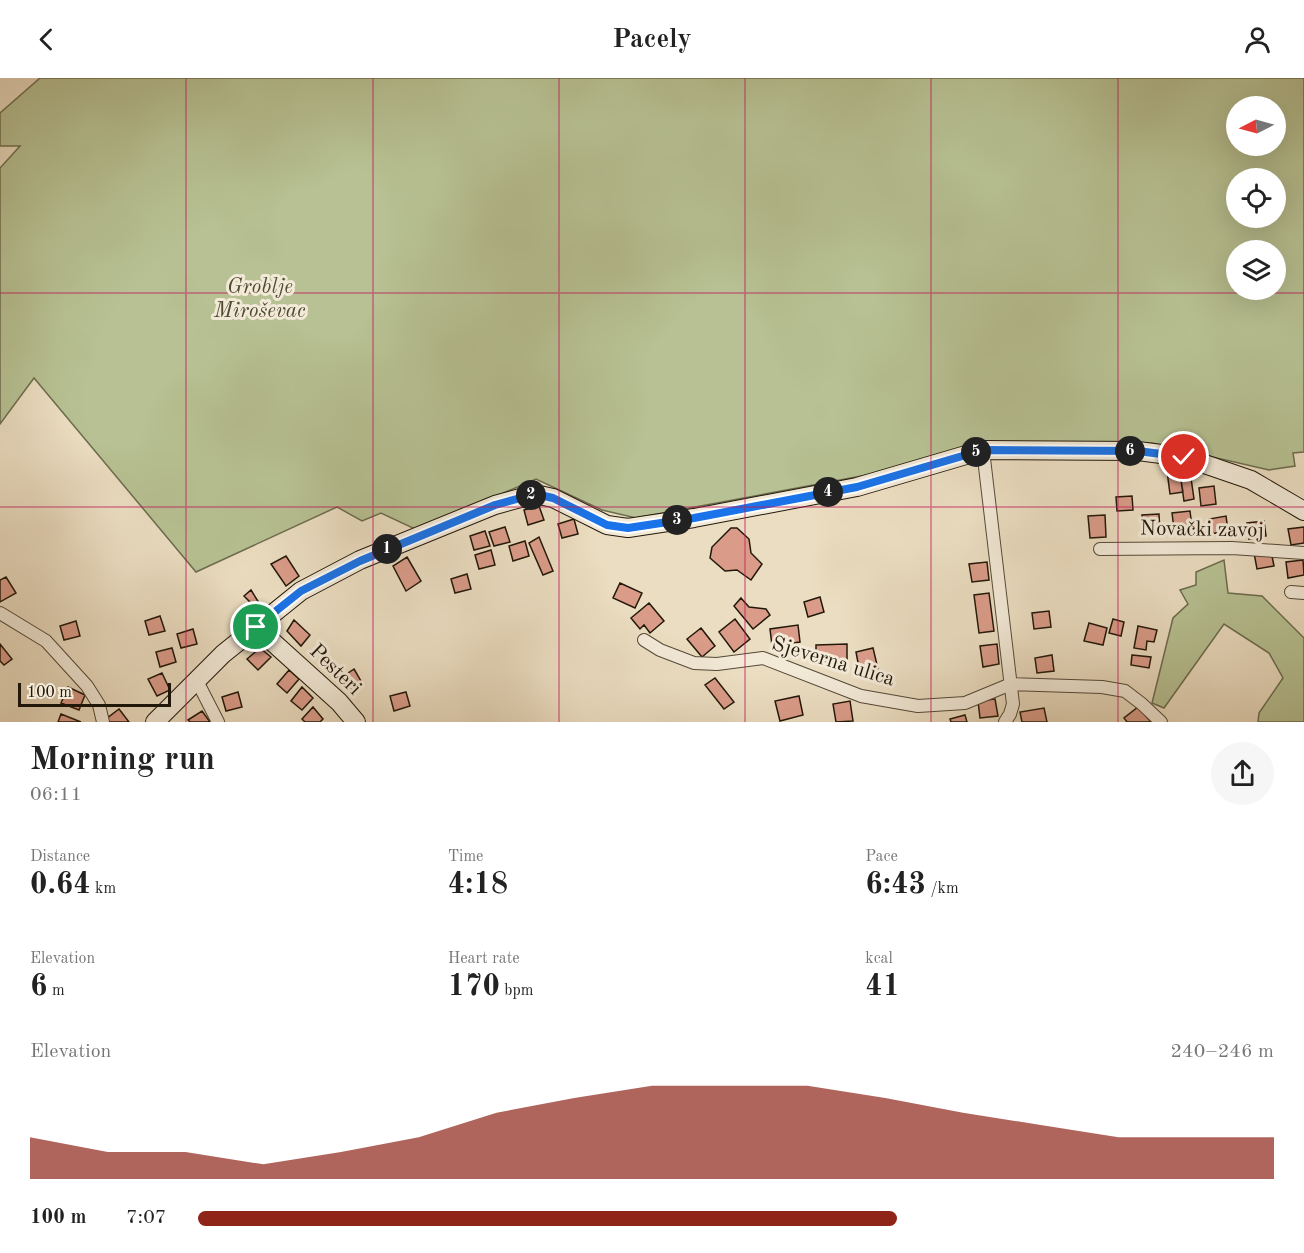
<!DOCTYPE html>
<html lang="en">
<head>
<meta charset="utf-8">
<style>
  :root { --surface:#fff; --page:#f6f6f6; --text:#222; --muted:#767676; --accent:#8f2418 }
  body { margin:0; font-family:"Old Standard TT",serif; background:var(--page); color:var(--text); height:100vh; display:flex; flex-direction:column; font-size:22px; white-space:nowrap }
  * { box-sizing:border-box; margin:0 }
  p { font-size:20px; color:var(--muted) }
  .icon { flex:none; width:33px; height:33px; fill:none; stroke:currentColor; stroke-width:2; stroke-linecap:round; stroke-linejoin:round }
  .map { position:relative; height:644px; overflow:hidden }
  .panel { display:flex; flex-direction:column; background:var(--surface); flex:1 }
  .panel>* { flex:none }
  .needle { width:39px; rotate:264deg }
  .buttons { position:absolute; left:1226px; top:18px; display:grid; gap:12px }
  .buttons a { display:grid; place-items:center; width:60px; height:60px; border-radius:50%; background:var(--surface); box-shadow:0 6px 24px #0002; font-size:30px }
  .scale { position:absolute; left:18px; bottom:15px; width:153px; box-sizing:border-box; padding-left:6px; border:3px solid #22180a; border-top:0; font-size:16px; line-height:21px; white-space:nowrap; color:#22180a; -webkit-text-stroke:4px #f2e9d7; paint-order:stroke }
  .pin { position:absolute; display:grid; place-items:center; width:51px; height:51px; color:#fff; margin:-26px; border:3px solid #fff; border-radius:50%; box-shadow:0 2px 6px #0007 }
  .km { position:absolute; width:30px; height:30px; margin:-15px; border-radius:50%; background:#222; color:#fff; font-size:16px; line-height:30px; text-align:center }
  .round { display:grid; place-items:center; flex:none; width:63px; height:63px; border-radius:32px; background:var(--page) }
  .head { display:flex; align-items:center; justify-content:space-between; height:102px; padding:0 30px }
  h1 { font-size:33px; font-weight:600; line-height:45px }
  .stats { display:grid; grid-template-columns:repeat(3,1fr); gap:9px; height:102px; padding:6px 30px }
  .stats div { display:grid; align-content:center }
  .stats b { font-size:30px; font-weight:600 }
  .stats small { font-size:16px; font-weight:400 }
  .stats p { font-size:16px }
  .chart { height:168px; padding:12px 30px }
  .chart p { display:flex; justify-content:space-between }
  .chart svg { width:100%; height:108px; margin-top:6px; fill:var(--accent); opacity:.7 }
  ul { padding:0 30px; list-style:none; font-size:20px }
  li { display:grid; grid-template-columns:96px 72px 1fr; align-items:center; height:45px }
  li i { height:15px; border-radius:8px; background:var(--accent) }
  header { display:flex; justify-content:space-between; align-items:center; height:78px; padding:0 30px; background:var(--surface); font-size:27px; font-weight:600 }
  .map>svg:first-child { display:block }
</style>
</head>
<body>
<header><svg class="icon" aria-label="back" viewBox="0 0 24 24"><path d="M15 5l-7 7 7 7"/></svg>Pacely<svg class="icon" aria-label="person" viewBox="0 0 24 24"><circle cx="12" cy="8" r="4"/><path d="M4 21q1-7 8-7t8 7"/></svg></header>
<div class="map">
<svg width="1304" height="644" viewBox="0 0 1304 644">
  <rect width="100%" height="100%" fill="#ebddc1"/>
  <filter id="stains"><feTurbulence type="fractalNoise" baseFrequency=".00333" numOctaves="4"/><feColorMatrix values="0 0 0 0 .2 0 0 0 0 .09 0 0 0 0 .02 0 0 0 .5 -.17"/></filter>
  <radialGradient id="worn" r=".72"><stop offset=".6" stop-color="#630" stop-opacity="0"/><stop offset="1" stop-color="#630" stop-opacity=".3"/></radialGradient>
  <path fill="#b7c193" stroke="#6c6c4e" stroke-width="1.5" fill-rule="evenodd" d="M40 0H1304V374L1293 375 1295 388 1269 392 1152 365 972 366 899 391 636 440 602 432 536 401 417 452 381 435 362 443 337 429 196 494 34 300 0 346V90L20 68H0V35ZM1236 28H1275V68H1236ZM1236 100H1275V140H1236ZM1236 172H1275V212H1236Z
    M1224 482 1228 515 1262 518 1304 560V644H1258L1259 635 1283 600 1269 575 1224 546 1164 630 1152 625 1173 540 1188 526 1180 512 1196 507V494Z"/>
  <path fill="#da9c89" stroke="#22180a" stroke-width="1.5" d="M1179 391 1183 414 1170 416 1167 393Z
    M1191 400 1194 421 1184 423 1181 402Z
    M1214 408 1216 426 1201 428 1199 410Z
    M1132 418 1133 432 1117 433 1116 419Z
    M539 428 544 442 528 447 524 432Z
    M1190 433 1192 449 1174 451 1172 435Z
    M1159 436 1160 454 1142 455V437Z
    M1105 437 1106 459 1090 460 1088 438Z
    M1226 438 1228 453 1210 456 1209 441Z
    M574 441 578 456 562 460 558 446Z
    M1264 443 1266 458 1249 461 1247 445Z
    M505 449 510 464 494 468 489 454Z
    M1304 449V465L1291 467 1288 451Z
    M731 450H737L749 461 751 475 762 486 751 502 737 492 725 493 710 480 712 469Z
    M485 453 490 468 474 472 470 458Z
    M539 459 553 493 543 497 529 465Z
    M525 463 529 478 513 483 509 468Z
    M491 472 495 487 479 491 475 477Z
    M1271 473 1274 488 1257 491 1254 475Z
    M286 478 299 498 286 508 271 486Z
    M407 479 421 503 406 513 393 488Z
    M1303 482 1304 497 1288 500 1286 484Z
    M987 484 989 502 972 504 969 486Z
    M467 496 471 511 455 515 451 501Z
    M6 499 16 515 0 524V502Z
    M620 505 642 515 635 530 613 520Z
    M251 512 259 525 255 529 244 518Z
    M989 515 994 553 979 555 974 517Z
    M820 519 824 534 808 539 804 524Z
    M741 520 749 529 766 531 770 537 753 551 734 528Z
    M649 525 664 543 650 555 644 547 640 551 631 540Z
    M1049 533 1051 549 1034 551 1032 535Z
    M160 538 165 553 149 557 145 543Z
    M735 541 750 561 734 574 719 554Z
    M1113 541 1124 544 1121 558 1109 555Z
    M294 542 310 557 301 568 287 553Z
    M76 543 80 558 64 562 60 548Z
    M1089 545 1107 550 1103 567 1084 563Z
    M798 547 800 564 772 568 770 551Z
    M1138 548 1157 552 1154 564 1147 563 1146 572 1134 570Z
    M701 550 715 568 702 579 687 561Z
    M193 551 197 566 181 570 177 556Z
    M0 566 12 581 4 587 0 583Z
    M847 566V583L816 584V567Z
    M997 566 999 586 983 589 980 568Z
    M172 570 176 584 160 589 156 574Z
    M260 570 271 579 258 592 247 581Z
    M873 570 878 591 860 595 856 574Z
    M1052 577 1054 593 1037 595 1035 580Z
    M1132 577 1151 579 1149 590 1131 587Z
    M354 591 361 603 351 612 341 600Z
    M289 592 299 601 287 615 277 606Z
    M162 595 170 612 157 618 148 601Z
    M715 600 734 624 724 631 705 607Z
    M68 609 85 617 79 632 61 625Z
    M302 609 313 620 302 632 291 623Z
    M238 614 242 629 226 633 222 619Z
    M406 614 410 628 394 633 390 618Z
    M799 618 803 637 780 643 775 623Z
    M995 621 998 638 980 640 978 623Z
    M850 623 853 643 836 644 833 626Z
    M313 629 323 641 320 644H305L302 641Z
    M1138 629 1151 644H1127L1124 640Z
    M1044 630 1047 644H1022L1020 634Z
    M119 631 129 644H108L106 641Z
    M202 633 210 644H190L188 642Z
    M61 636 81 644H58Z
    M965 637 967 644H951L950 641Z"/>
  <g fill="none" stroke-linecap="round" stroke-linejoin="round">
    <defs>
      <path id="street" d="M983 372 1013 626 1010 636 1005 644
        M1100 471 1232 470 1304 475
        M1291 514 1304 515
        M0 535 46 563 87 608 99 627 103 644
        M644 562 660 572 694 585 717 586 763 580 861 618 918 628 965 625 1011 606 1102 609 1125 613 1142 626 1161 644
        M197 603 218 644"/>
      <path id="secondary" d="M256 549 339 624 356 644
        M155 644 223 576 301 513 360 482 495 427 535 416 553 420 607 447 628 450 694 440 857 409 983 372 1138 373 1184 379 1251 402 1304 433"/>
    </defs>
    <use href="#street" stroke="#544938" stroke-width="14"/>
    <use href="#secondary" stroke="#22180a" stroke-width="20"/>
    <use href="#street" stroke="#f2e9d7" stroke-width="12"/>
    <use href="#secondary" stroke="#f2e9d7" stroke-width="18"/>
  </g>
  <g fill="none" stroke-linecap="round" stroke-linejoin="round">
    <defs>
      <path id="route" d="M256 549 301 513 360 483 495 427 535 416 553 420 607 447 628 450 694 440 857 409 983 372 1138 373 1184 379"/>
    </defs>
    <use href="#route" stroke="#fff" stroke-width="12"/>
    <use href="#route" stroke="#1a73e8" stroke-width="8"/>
  </g>
  <path fill="none" stroke="#c2185b" stroke-width="1.5" stroke-opacity="0.55" d="M186 0V644M373 0V644M559 0V644M745 0V644M931 0V644M1118 0V644M0 215H1304M0 429H1304"/>
  <g text-anchor="middle" dominant-baseline="central" stroke-width="6" stroke-linejoin="round" paint-order="stroke">
    <g font-size="21" font-style="italic" fill="#4f4b33" stroke="#f2e9d7">
      <text x="260" y="209">Groblje<tspan x="260" dy="24">Miroševac</tspan></text>
    </g>
    <g font-size="21" fill="#22180a" stroke="#f2e9d7">
      <text transform="translate(1202 452) rotate(1)">Novački zavoj</text>
      <text transform="translate(833 584) rotate(17)">Sjeverna ulica</text>
      <text transform="translate(335 592) rotate(44)">Pesteri</text>
    </g>
  </g>
  <rect width="100%" height="100%" filter="url(#stains)"/>
  <rect width="100%" height="100%" fill="url(#worn)"/>
</svg>
<div class="buttons">
<a><svg class="needle" viewBox="-14 -14 28 28"><path d="M0-13l5 13h-10z" fill="#e53935"/><path d="M0 13l5-13h-10z" fill="#767676"/></svg></a>
<a><svg class="icon" aria-label="locate" viewBox="0 0 24 24"><circle cx="12" cy="12" r="6"/><path d="M12 2v4M12 18v4M2 12h4M18 12h4"/></svg></a>
<a><svg class="icon" aria-label="layers" viewBox="0 0 24 24"><path d="M12 4l9 5-9 5-9-5zM3 14l9 5 9-5"/></svg></a>
</div>
<div class="scale">100 m</div>
<div class="pin" style="left:256px;top:549px;background:#1e9e55"><svg class="icon" aria-label="arrive" viewBox="0 0 24 24"><path d="M6 21V4h12l-3 4 3 4H6"/></svg></div>
<div class="pin" style="left:1184px;top:379px;background:#d93025"><svg class="icon" aria-label="check" viewBox="0 0 24 24"><path d="M5 12l5 5 9-10"/></svg></div>
<b class="km" style="left:387px;top:471px">1</b>
<b class="km" style="left:531px;top:417px">2</b>
<b class="km" style="left:677px;top:442px">3</b>
<b class="km" style="left:828px;top:414px">4</b>
<b class="km" style="left:976px;top:374px">5</b>
<b class="km" style="left:1130px;top:373px">6</b>
</div>
<section class="panel">
<div class="head"><div><h1>Morning run</h1><p>06:11</p></div><a class="round"><svg class="icon" aria-label="share" viewBox="0 0 24 24"><path d="M12 15V3M7 8l5-5 5 5M5 13v7h14v-7"/></svg></a></div>
<div class="stats">
<div><p>Distance</p><b>0.64<small> km</small></b></div>
<div><p>Time</p><b>4:18</b></div>
<div><p>Pace</p><b>6:43<small> /km</small></b></div>
</div>
<div class="stats">
<div><p>Elevation</p><b>6<small> m</small></b></div>
<div><p>Heart rate</p><b>170<small> bpm</small></b></div>
<div><p>kcal</p><b>41</b></div>
</div>
<div class="chart"><p><span>Elevation</span>240–246 m</p>
<svg viewBox="0 0 160 44" preserveAspectRatio="none"><path d="M0 44V27L10 33L20 33L30 38L40 33L50 27L60 17L70 11L80 6L90 6L100 6L110 11L120 17L130 22L140 27L150 27L160 27V44z"/></svg>
</div>
<ul>
<li><b>100 m</b>7:07<i style="width:65%"></i></li>
</ul>
</section>
</body>
</html>
